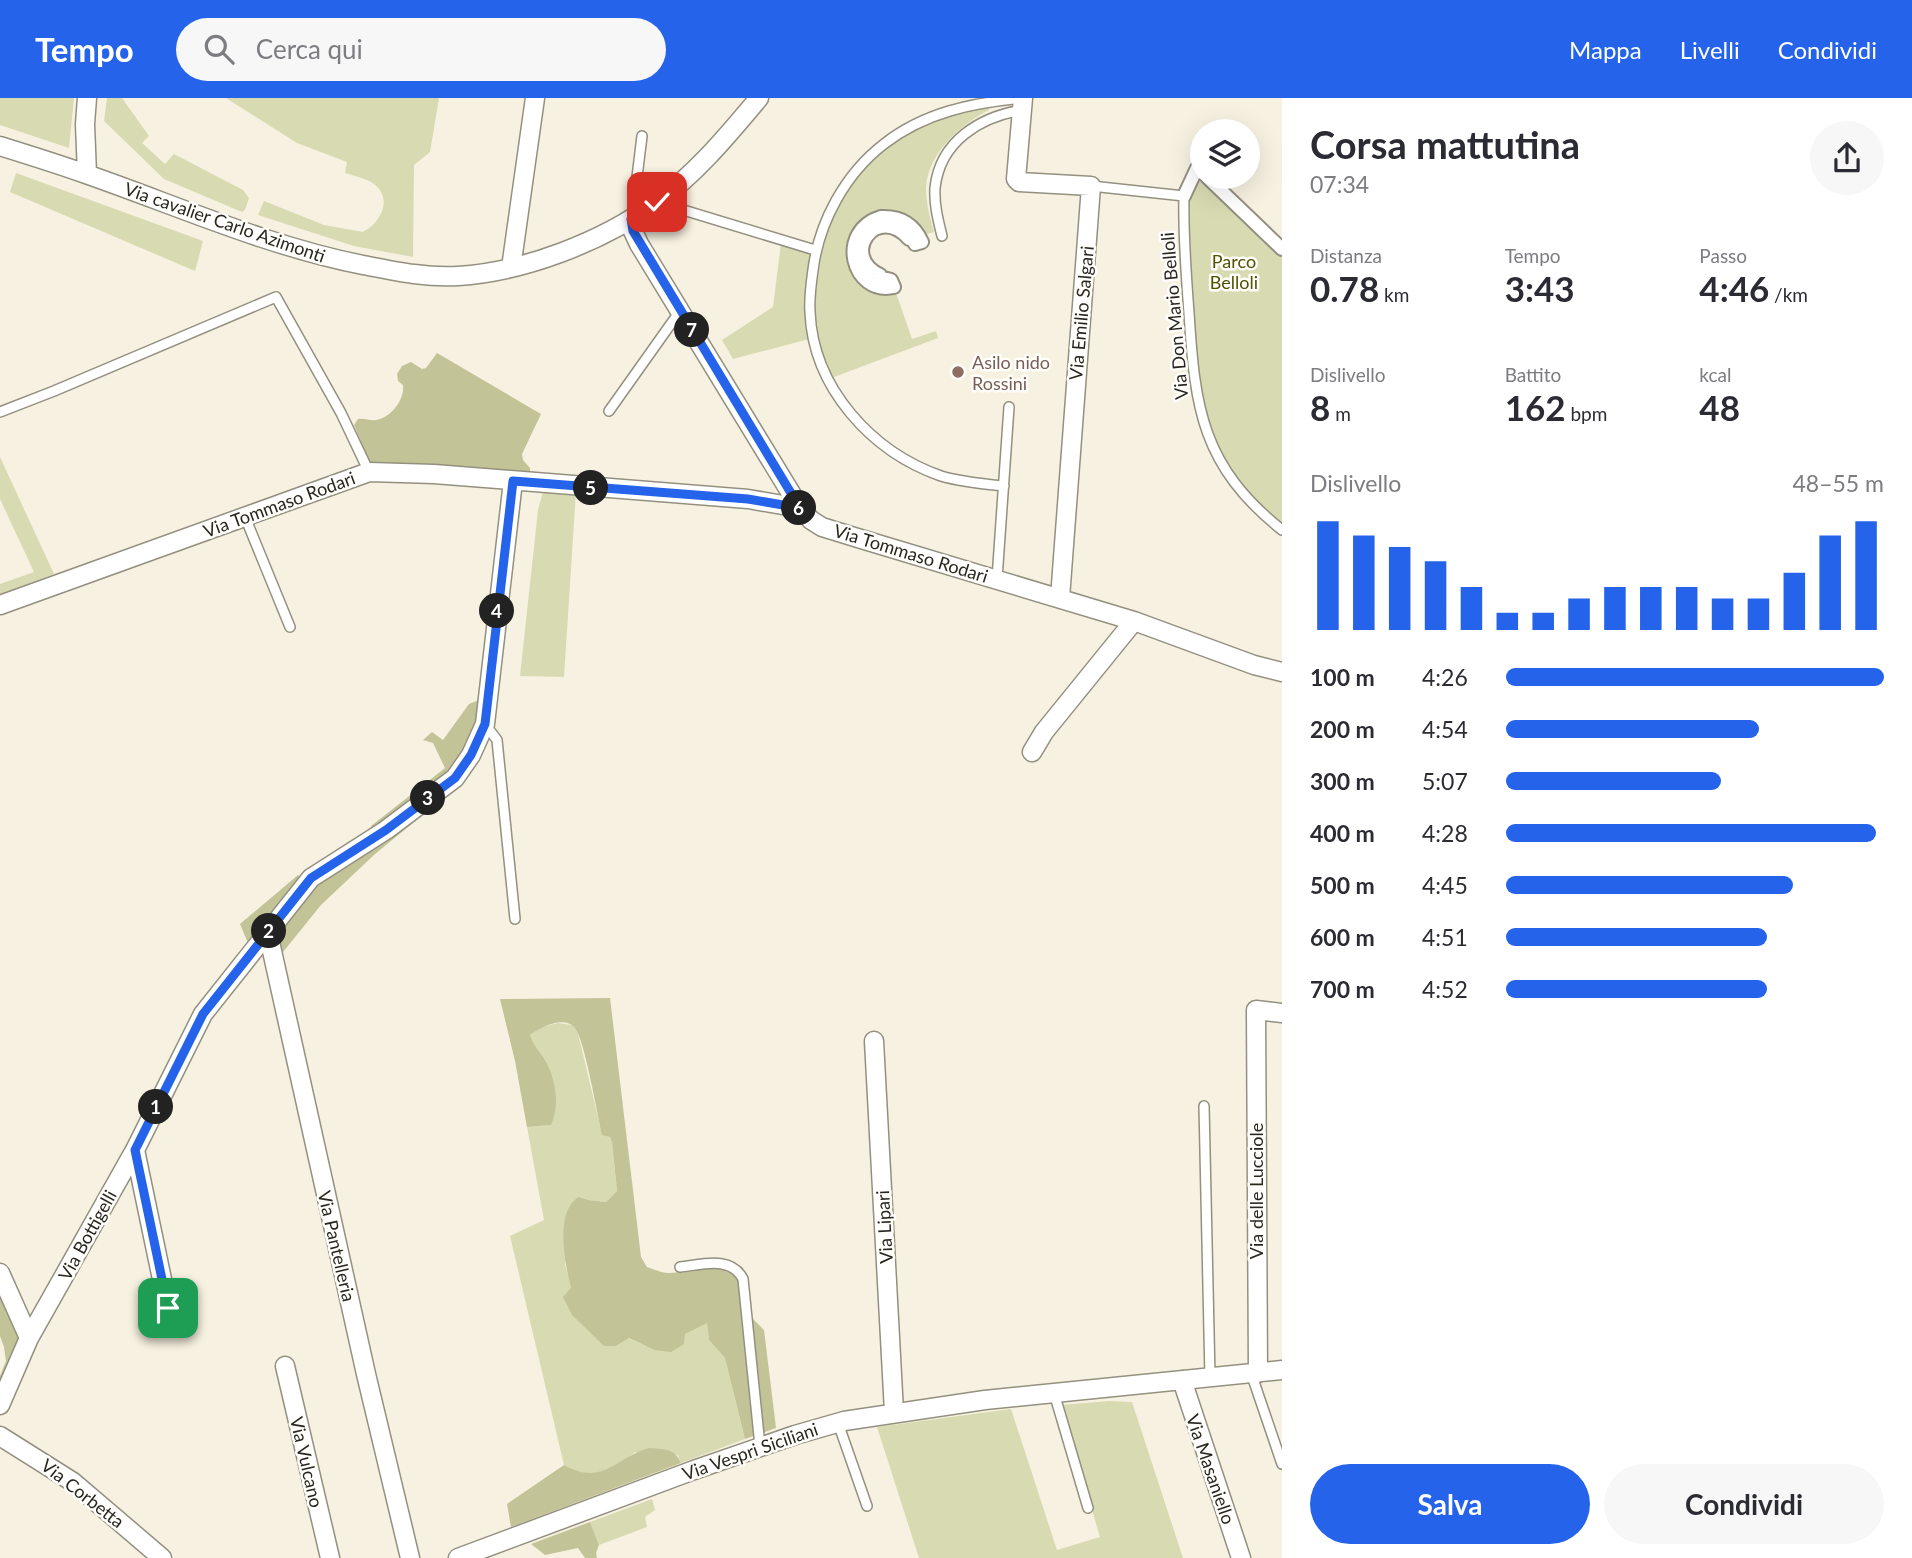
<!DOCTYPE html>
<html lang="it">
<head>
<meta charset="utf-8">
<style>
  :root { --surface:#fff; --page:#f7f7f7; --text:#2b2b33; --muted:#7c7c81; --accent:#2563eb }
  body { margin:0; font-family:Lato,sans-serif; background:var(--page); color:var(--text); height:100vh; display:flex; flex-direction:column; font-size:26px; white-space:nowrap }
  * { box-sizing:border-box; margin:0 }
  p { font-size:23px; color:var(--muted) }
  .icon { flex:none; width:38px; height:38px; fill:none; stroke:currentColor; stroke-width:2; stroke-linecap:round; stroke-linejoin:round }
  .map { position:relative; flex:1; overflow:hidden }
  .details { display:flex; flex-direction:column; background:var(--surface); width:630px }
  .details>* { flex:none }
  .controls { position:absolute; left:1190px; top:21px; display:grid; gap:14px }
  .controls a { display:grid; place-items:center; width:70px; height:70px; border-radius:50%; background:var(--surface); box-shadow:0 7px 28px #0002; font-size:35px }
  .pin { position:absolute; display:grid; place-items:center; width:60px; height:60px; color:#fff; margin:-30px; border-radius:14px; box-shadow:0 4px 10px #0006 }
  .km { position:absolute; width:35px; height:35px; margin:-18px; border-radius:50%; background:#222; color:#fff; font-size:19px; line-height:35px; text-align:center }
  .round { display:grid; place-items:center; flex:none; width:74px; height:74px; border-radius:37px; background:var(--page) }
  .overview { display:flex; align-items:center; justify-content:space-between; height:119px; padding:0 28px }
  h1 { font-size:38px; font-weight:700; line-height:52px }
  .metrics { display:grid; grid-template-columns:repeat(3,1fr); gap:10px; height:119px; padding:7px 28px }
  .metrics div { display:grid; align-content:center }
  .metrics b { font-size:35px; font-weight:700 }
  .metrics small { font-size:19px; font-weight:400 }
  .metrics p { font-size:19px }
  .chart { height:196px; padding:14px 28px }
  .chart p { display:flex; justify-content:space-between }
  .chart svg { width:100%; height:126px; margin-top:7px; stroke:var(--accent); stroke-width:6 }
  .action { display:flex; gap:14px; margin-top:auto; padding:14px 28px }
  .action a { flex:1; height:80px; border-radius:42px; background:var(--accent); color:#fff; font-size:28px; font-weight:700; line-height:80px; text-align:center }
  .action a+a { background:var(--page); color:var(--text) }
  ul { padding:0 28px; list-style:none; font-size:23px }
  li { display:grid; grid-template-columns:112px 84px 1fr; align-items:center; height:52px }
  li i { height:18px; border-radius:9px; background:var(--accent) }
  header { display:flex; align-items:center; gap:42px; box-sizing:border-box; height:98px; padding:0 35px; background:var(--accent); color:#fff }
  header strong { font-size:33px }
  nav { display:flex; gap:38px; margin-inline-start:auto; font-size:24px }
  .search { width:490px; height:63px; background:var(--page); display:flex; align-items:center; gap:18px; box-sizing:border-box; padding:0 24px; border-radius:38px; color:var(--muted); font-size:26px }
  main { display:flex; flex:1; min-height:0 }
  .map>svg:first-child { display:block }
</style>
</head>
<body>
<header>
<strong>Tempo</strong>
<div class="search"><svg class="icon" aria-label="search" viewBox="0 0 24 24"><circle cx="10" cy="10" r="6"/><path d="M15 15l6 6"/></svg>Cerca qui</div>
<nav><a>Mappa</a><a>Livelli</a><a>Condividi</a></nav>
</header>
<main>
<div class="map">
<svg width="1282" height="1460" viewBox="0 0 1282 1460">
  <rect width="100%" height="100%" fill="#f6f1e0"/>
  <path fill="#d8dbb1" d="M0 0H74L69 50 0 27Z
    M107 0H122L149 38 142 45 165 66 174 56 243 92 249 100 245 112 242 114 164 81 104 23Z
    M226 0H439L430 54 414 67 413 159 354 148 258 117 264 103 324 127 363 134C385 122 394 94 367 82 360 79 352 77 345 75L347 64 297 45Z
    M986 0 989 12C960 27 928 55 926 90 926 105 930 120 934 134L919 138 873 121 861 176 894 189 912 241 936 233 938 240 826 282 813 240 733 261 722 242 773 209 782 137 812 147 819 127 845 82 904 28 946 9Z
    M1197 70 1282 151V432L1226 373 1197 304 1184 98Z
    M16 75 203 143 195 173 10 94Z
    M0 359 54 476 0 496V486L34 474 0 401Z
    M544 390 576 393 564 579 520 578 538 412Z
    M558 925 572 927 577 931 602 1036 610 1039 612 1044 617 1093 606 1104 589 1102 579 1099 565 1166 571 1190 616 1248 628 1240 654 1252 707 1224 709 1242 725 1260 745 1341 681 1365 678 1357 635 1354C621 1366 599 1379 579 1375 574 1374 568 1369 564 1367L510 1138 544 1122 527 1029 551 1027 541 956 533 948 530 937 541 929Z
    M1109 1303 1132 1304 1183 1460H919L877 1329 1011 1311 1057 1452 1100 1439 1061 1307Z
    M652 1401 655 1412 645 1419 647 1429 599 1447 590 1424Z"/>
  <path fill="#c2c497" d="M437 255 541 316 522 356 523 362 530 370V377L372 366 368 362 354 327 358 321C365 320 370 323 376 322 391 320 405 301 403 287L398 283 397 276 402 268 411 264 422 271 426 270Z
    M479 602 483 608 484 618 452 677 373 735 371 728 445 670 433 645 423 642 432 634 443 642 469 606Z
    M457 689 375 756 321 807 283 854 272 850 269 835 313 781Z
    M298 777 306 784 256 846 248 845 240 826Z
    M610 900 641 1159 647 1169C653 1171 662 1175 668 1175 698 1175 711 1157 739 1179L745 1213 764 1232 776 1330 745 1341 725 1260 709 1242 707 1225 685 1236 684 1246 671 1254 654 1252 629 1240 616 1248H604L572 1217 563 1199 571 1190C565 1167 554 1113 579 1099L589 1102 606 1104 617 1093 612 1044 610 1039 602 1037C598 1018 584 940 575 930 564 917 541 929 530 937 533 946 535 948 541 956 555 975 561 1005 551 1027L527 1029 515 963 500 901Z
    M0 1190 22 1241 0 1297V1278L6 1263 4 1249 0 1238Z
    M649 1350C663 1351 675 1350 681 1365L511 1429 507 1406 564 1367C603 1389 616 1359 649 1350Z
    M590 1424 599 1447 596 1455 597 1460H585L578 1450 545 1457 531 1446Z"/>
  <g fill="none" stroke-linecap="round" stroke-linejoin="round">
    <defs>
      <path id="service" d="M1091 88 1184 98C1183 137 1186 176 1189 215 1195 311 1202 368 1282 432
        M657 104 815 152
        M632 120 642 38
        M942 138C938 122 934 106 935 90 940 43 980 19 1022 12
        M609 313 680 213
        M0 314 54 293 276 199 341 315 369 374
        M1004 388C983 386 961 384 941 378 872 354 813 290 810 214 809 200 811 186 813 172 819 124 845 76 884 46 925 14 972 5 1023 0
        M245 419 290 529
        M997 481 1009 309
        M485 626 497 642 515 821
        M1204 1008 1210 1279
        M680 1169C701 1167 731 1157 743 1181L760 1348
        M1251 1275 1282 1366
        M1054 1295 1088 1410
        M838 1325 867 1408"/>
      <path id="pedestrian" d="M1207 79 1282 151
        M1184 98 1197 70 1202 75
        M881 119C901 118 914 126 922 144L915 146 912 140 909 141C877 105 839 157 880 177V179L891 182 894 189C852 198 835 133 881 119Z"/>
      <path id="minor" d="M1023 0 1016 81 1019 84 1091 88 1060 500
        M0 48C29 57 58 66 86 76 178 108 267 148 363 167 394 173 426 180 458 178 523 174 602 144 655 105 695 77 728 37 759 0
        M87 76 85 26 87 0
        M631 121 633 133 639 146 800 410 811 422 822 429 861 441 1134 523 1254 567 1282 574
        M511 170 535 0
        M0 507 369 374 434 376 748 401 800 410
        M1032 654 1044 634 1134 523
        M268 835 366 1276 410 1460
        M874 943 894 1314
        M135 1052 168 1210
        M0 1175 29 1240
        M285 1268 330 1460
        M1258 1275 1256 912 1282 915
        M1182 1282 1241 1460
        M0 1307 29 1240 135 1052 203 916 311 780 386 732 455 680 471 657 485 626 513 383
        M0 1338 73 1384 162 1460
        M458 1460 694 1372 795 1337 844 1323 985 1302 1282 1272"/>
    </defs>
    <use href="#service" stroke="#949080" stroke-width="12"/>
    <use href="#pedestrian" stroke="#949080" stroke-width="16"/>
    <use href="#minor" stroke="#949080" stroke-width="21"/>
    <use href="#service" stroke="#fff" stroke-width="9"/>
    <use href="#pedestrian" stroke="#fff" stroke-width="12"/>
    <use href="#minor" stroke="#fff" stroke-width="18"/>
  </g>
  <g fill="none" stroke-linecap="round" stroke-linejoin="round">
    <defs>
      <path id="route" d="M168 1210 135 1052 203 916 311 780 386 732 455 680 471 657 485 626 513 383 748 401 800 410 633 133 631 121 657 104"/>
    </defs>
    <use href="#route" stroke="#fff" stroke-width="14"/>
    <use href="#route" stroke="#2563eb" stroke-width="9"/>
  </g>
  <circle fill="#8d6e63" stroke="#fffefb" stroke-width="2.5" cx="958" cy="274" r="7"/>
  <g text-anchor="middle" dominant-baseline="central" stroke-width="5" stroke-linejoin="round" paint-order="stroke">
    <g font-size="18" fill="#282620" stroke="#fffefb">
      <text transform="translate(225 124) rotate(19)">Via cavalier Carlo Azimonti</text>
      <text transform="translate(1081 215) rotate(-85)">Via Emilio Salgari</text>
      <text transform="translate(1174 218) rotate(-95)">Via Don Mario Belloli</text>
      <text transform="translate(279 406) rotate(-20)">Via Tommaso Rodari</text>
      <text transform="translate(911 455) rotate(17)">Via Tommaso Rodari</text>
      <text transform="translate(1256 1093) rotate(-90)">Via delle Lucciole</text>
      <text transform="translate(884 1129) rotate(-93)">Via Lipari</text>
      <text transform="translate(87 1137) rotate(-61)">Via Bottigelli</text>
      <text transform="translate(337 1148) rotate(77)">Via Pantelleria</text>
      <text transform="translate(750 1353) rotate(-19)">Via Vespri Siciliani</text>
      <text transform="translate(307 1364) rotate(77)">Via Vulcano</text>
      <text transform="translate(1211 1371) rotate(71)">Via Masaniello</text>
      <text transform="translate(83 1395) rotate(38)">Via Corbetta</text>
    </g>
    <g font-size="18" fill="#515102" stroke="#fffefb">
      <text x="1234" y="163">Parco<tspan x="1234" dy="21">Belloli</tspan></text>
    </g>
    <g font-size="18" fill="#785e54" stroke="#fffefb" text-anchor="start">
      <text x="972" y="264">Asilo nido<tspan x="972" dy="21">Rossini</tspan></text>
    </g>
  </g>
</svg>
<div class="controls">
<a><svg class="icon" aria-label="layers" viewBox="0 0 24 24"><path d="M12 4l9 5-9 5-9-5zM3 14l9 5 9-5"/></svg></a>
</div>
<div class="pin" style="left:168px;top:1210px;background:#1e9e55"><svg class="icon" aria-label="arrive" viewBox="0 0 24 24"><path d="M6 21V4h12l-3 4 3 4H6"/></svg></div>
<div class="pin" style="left:657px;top:104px;background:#d93025"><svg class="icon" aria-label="check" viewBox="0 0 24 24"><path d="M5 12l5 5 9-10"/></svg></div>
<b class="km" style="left:156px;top:1009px">1</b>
<b class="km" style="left:269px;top:833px">2</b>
<b class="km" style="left:428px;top:700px">3</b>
<b class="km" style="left:497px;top:513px">4</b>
<b class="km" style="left:591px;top:390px">5</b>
<b class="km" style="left:799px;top:410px">6</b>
<b class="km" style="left:692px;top:232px">7</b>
</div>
<section class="details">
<div class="overview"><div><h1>Corsa mattutina</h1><p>07:34</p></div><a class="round"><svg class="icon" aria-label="share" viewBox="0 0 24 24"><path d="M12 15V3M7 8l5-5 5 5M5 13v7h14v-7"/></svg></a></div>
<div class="metrics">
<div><p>Distanza</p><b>0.78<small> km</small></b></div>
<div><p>Tempo</p><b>3:43</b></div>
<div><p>Passo</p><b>4:46<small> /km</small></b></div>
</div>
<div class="metrics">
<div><p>Dislivello</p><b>8<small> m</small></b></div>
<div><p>Battito</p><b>162<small> bpm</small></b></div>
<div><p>kcal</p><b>48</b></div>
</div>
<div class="chart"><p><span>Dislivello</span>48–55 m</p>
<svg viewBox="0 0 160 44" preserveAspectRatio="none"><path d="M5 44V6M15 44V11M25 44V15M35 44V20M45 44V29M55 44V38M65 44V38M75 44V33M85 44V29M95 44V29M105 44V29M115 44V33M125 44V33M135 44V24M145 44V11M155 44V6"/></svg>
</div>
<ul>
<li><b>100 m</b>4:26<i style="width:100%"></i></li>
<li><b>200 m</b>4:54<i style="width:67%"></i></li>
<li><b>300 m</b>5:07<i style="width:57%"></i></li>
<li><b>400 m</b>4:28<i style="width:98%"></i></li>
<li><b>500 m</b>4:45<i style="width:76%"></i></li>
<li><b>600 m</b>4:51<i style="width:69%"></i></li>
<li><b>700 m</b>4:52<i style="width:69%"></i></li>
</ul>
<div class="action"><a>Salva</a><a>Condividi</a></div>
</section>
</main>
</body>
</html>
